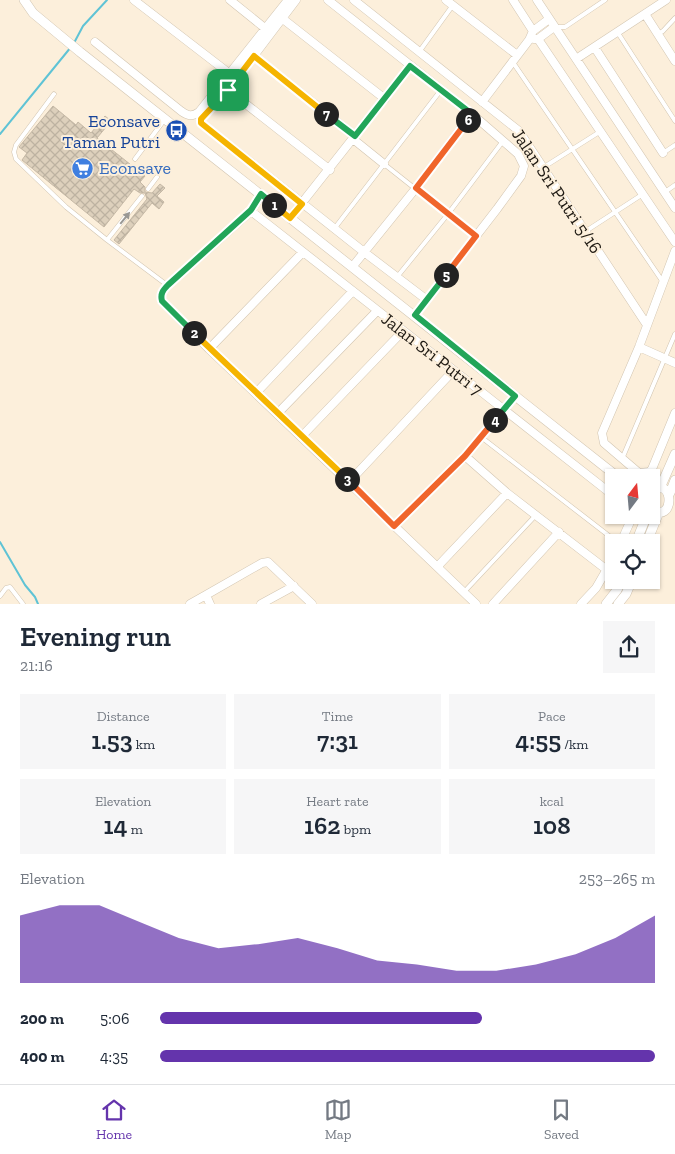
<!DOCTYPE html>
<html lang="en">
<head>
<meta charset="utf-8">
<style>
  :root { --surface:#fff; --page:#f6f6f7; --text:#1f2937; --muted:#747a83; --line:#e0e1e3; --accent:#6434ac }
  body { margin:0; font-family:"Zilla Slab",serif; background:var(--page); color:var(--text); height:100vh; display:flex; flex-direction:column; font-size:19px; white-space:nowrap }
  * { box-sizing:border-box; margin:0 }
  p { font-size:16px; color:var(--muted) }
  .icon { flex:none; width:28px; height:28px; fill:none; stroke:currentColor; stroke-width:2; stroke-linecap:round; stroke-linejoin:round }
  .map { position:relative; height:604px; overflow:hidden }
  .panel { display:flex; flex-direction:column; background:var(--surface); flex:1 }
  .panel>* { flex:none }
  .needle { width:32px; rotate:16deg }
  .buttons { position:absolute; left:605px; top:469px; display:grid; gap:10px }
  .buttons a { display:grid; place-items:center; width:55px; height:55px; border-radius:0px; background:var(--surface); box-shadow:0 1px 4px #0004; font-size:25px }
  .pin { position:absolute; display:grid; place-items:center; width:42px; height:42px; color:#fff; margin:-21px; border-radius:10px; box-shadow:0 2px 8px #0006 }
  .km { position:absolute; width:25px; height:25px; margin:-12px; border-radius:50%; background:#222; color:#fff; font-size:14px; line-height:25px; text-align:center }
  .round { display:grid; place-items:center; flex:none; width:52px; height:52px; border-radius:0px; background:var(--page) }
  .overview { display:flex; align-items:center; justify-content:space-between; height:85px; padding:0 20px }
  h1 { font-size:28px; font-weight:600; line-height:38px }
  .stats { display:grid; grid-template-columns:repeat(3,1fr); gap:8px; height:85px; padding:5px 20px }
  .stats div { display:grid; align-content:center; border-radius:0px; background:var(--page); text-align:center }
  .stats b { font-size:25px; font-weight:600 }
  .stats small { font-size:14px; font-weight:400 }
  .stats p { font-size:14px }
  .chart { height:140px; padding:10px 20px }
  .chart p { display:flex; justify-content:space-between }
  .chart svg { width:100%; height:90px; margin-top:5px; fill:var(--accent); opacity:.7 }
  ul { padding:0 20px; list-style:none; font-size:16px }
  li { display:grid; grid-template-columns:80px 60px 1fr; align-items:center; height:38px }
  li i { height:12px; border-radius:6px; background:var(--accent) }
  .dock { display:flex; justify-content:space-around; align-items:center; height:70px; border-top:1px solid var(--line); background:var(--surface); font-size:14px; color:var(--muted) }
  .dock a { display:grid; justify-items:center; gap:2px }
  .dock .current { color:var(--accent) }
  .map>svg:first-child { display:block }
</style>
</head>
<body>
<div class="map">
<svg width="675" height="604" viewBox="0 0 675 604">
  <defs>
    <pattern id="building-cross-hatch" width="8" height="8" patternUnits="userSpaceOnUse" patternTransform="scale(1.25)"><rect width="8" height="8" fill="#ddd0bc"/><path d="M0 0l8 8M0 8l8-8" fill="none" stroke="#bdb2a1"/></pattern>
  </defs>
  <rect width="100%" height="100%" fill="#fcefdb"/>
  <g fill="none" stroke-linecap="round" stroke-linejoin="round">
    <path stroke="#5fc3d5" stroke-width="2" d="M74 43 83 26 107 0
      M0 134 71 47
      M0 542 25 585 35 597 38 604"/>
  </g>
  <path fill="url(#building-cross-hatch)" stroke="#c5b8a5" d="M53 106 76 125 78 122 91 133 105 116 111 121 97 138 145 176 140 182 145 187V192L152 193 160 184 165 188 157 196 164 202 159 209 152 203 119 244 114 240 147 199 145 193H140L134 189 104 227 22 160 27 153 19 147Z"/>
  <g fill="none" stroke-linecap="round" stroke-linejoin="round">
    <defs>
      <path id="service" d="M555 27H565L605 0
        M618 33 675 121
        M658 34 663 31 675 18
        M419 52 453 5
        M512 61 663 282
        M54 94 16 145 14 152 16 159 66 207 107 240 167 285
        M663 153 675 145
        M135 159 165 119
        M384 164 475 236
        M544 167 601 131
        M148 189 157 177
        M665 192 675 185
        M334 229 441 90
        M586 231 643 194
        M107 240 142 196
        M397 277 448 214 503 141
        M481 437 617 542
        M622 459 675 334
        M464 592 536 515
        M0 596 6 588 10 587 23 604"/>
      <path id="minor" d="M134 0 230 74
        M230 0 266 29
        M296 0 228 90 201 119V123L364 252 427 300
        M328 0 472 114 518 154 524 166 521 176 497 209 415 315
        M354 0 519 131 647 325
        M446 0 517 55
        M513 0 533 31
        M537 0 675 208
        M645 14 675 61
        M283 19 385 99
        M534 39H538L554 27
        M538 39 675 242
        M95 42 181 111C188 116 192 117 199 112L288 0
        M595 48 663 153
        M254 56 355 136
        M576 59 666 0
        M228 90 330 170
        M482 102 529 40 533 31 549 19
        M353 139 384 164
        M261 195 251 211 168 285C163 290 160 294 162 301L209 349 476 604
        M251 211 614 496
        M290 218 410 66
        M675 251 639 347 602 433 604 443 639 473 649 472 652 469 675 413
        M353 266 416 188 472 114
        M639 347 675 363
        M209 349 303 252
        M256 393 353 291
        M277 414 377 311
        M302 436 403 331
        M465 456 507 493 607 570
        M349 482 453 371
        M394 526 465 456 515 396
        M621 542 630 522V515
        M438 566 507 493
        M206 595 262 563 268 562 312 604
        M190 604 206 595 210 604
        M261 604 294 586
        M493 604 559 532
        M581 604 596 588 614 557"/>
      <path id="tertiary" d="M24 0 33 13 80 52 619 478
        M660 488 675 454
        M651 491C675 474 675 526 651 509
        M670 493 675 480
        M636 542 647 515
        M647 542 659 512
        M606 604 617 590 622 580
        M618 604 626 594 632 580"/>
    </defs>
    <use href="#service" stroke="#d2c5b1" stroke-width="5"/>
    <use href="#minor" stroke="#d2c5b1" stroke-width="9"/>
    <use href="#tertiary" stroke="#d2c5b1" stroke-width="10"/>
    <use href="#service" stroke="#fff" stroke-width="4"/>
    <use href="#minor" stroke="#fff" stroke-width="8"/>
    <use href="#tertiary" stroke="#fff" stroke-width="9"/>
  </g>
  <defs><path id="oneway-solid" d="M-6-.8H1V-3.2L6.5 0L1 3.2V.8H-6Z" transform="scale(1.25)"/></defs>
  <use fill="#9a9894" href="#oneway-solid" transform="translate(125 218) rotate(-51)"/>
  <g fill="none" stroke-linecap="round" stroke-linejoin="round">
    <defs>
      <path id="split-1" d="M228 90 201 119V123L302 204 290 218 274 205"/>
      <path id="split-2" d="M194 333 162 301C160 294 163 290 168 285L251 210 261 194 274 205"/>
      <path id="split-3" d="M194 333 347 479"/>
      <path id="split-4" d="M347 479 394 526 465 456 495 420"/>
      <path id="split-5" d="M446 275 415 315 515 396 495 420"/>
      <path id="split-6" d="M446 275 476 236 416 188 468 120"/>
      <path id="split-7" d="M326 114 355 136 410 66 472 114 468 120"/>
      <path id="split-8" d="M228 90 254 56 326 114"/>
    </defs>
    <use href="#split-1" stroke="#fff" stroke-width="10"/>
    <use href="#split-2" stroke="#fff" stroke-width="10"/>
    <use href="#split-3" stroke="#fff" stroke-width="10"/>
    <use href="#split-4" stroke="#fff" stroke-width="10"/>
    <use href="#split-5" stroke="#fff" stroke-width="10"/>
    <use href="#split-6" stroke="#fff" stroke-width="10"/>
    <use href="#split-7" stroke="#fff" stroke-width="10"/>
    <use href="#split-8" stroke="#fff" stroke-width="10"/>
    <use href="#split-1" stroke="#f5b400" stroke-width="6"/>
    <use href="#split-2" stroke="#22a559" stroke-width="6"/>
    <use href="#split-3" stroke="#f5b400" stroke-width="6"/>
    <use href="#split-4" stroke="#f0652b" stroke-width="6"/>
    <use href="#split-5" stroke="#22a559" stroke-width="6"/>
    <use href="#split-6" stroke="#f0652b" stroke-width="6"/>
    <use href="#split-7" stroke="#22a559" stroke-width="6"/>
    <use href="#split-8" stroke="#f5b400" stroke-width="6"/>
  </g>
  <defs>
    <symbol id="bus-disc" viewBox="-11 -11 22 22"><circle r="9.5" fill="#1a4fb4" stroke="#fcefdb"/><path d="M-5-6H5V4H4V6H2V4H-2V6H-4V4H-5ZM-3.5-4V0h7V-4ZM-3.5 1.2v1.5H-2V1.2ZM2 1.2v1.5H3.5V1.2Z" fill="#fff"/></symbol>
    <symbol id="supermarket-disc" viewBox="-11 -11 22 22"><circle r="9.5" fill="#3f7fe0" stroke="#fcefdb"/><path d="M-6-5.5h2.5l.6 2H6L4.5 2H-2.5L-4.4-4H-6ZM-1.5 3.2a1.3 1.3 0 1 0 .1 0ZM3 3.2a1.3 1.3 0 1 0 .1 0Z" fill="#fff"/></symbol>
  </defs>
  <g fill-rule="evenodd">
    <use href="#bus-disc" x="164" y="118" width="25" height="25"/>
    <use href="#supermarket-disc" x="70" y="156" width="25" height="25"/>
  </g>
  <g text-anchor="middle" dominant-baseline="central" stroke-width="4" stroke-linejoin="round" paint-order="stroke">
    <g font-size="18" fill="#164399" stroke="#fcefdb" text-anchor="end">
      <text x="160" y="121">Econsave<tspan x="160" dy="21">Taman Putri</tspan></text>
    </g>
    <g font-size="18" fill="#366cbe" stroke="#fcefdb" text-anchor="start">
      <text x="99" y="168">Econsave</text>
    </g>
    <g font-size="18" fill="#1e1912" stroke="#fcefdb">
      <text transform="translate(557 191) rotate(56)">Jalan Sri Putri 5/16</text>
      <text transform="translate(432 354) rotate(38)">Jalan Sri Putri 7</text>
    </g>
  </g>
</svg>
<div class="buttons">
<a><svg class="needle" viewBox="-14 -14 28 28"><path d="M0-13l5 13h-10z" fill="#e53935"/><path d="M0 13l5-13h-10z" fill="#747a83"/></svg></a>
<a><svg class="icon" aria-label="locate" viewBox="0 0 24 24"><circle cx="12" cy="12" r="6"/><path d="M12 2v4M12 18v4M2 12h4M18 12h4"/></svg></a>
</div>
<div class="pin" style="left:228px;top:90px;background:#1e9e55"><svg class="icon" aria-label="arrive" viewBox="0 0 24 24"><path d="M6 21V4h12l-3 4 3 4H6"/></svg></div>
<b class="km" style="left:274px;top:205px">1</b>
<b class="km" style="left:194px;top:333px">2</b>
<b class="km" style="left:347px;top:479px">3</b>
<b class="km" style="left:495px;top:420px">4</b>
<b class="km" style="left:446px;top:275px">5</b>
<b class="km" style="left:468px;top:120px">6</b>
<b class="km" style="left:326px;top:114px">7</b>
</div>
<section class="panel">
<div class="overview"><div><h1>Evening run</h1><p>21:16</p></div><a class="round"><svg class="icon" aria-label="share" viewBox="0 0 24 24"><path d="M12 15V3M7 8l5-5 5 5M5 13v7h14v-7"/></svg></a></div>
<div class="stats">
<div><p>Distance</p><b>1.53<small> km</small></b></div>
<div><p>Time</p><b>7:31</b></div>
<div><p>Pace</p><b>4:55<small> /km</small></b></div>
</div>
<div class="stats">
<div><p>Elevation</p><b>14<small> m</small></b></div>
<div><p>Heart rate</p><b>162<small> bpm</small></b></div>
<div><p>kcal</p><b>108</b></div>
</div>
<div class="chart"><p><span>Elevation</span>253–265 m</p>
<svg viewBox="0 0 160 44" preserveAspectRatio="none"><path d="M0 44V11L10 6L20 6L30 14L40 22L50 27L60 25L70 22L80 27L90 33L100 35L110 38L120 38L130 35L140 30L150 22L160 11V44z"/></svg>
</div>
<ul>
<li><b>200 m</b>5:06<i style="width:65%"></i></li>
<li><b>400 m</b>4:35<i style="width:100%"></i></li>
</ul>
</section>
<nav class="dock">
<a class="current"><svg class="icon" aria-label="home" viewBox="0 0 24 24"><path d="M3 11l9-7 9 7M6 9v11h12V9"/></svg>Home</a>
<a><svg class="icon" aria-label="map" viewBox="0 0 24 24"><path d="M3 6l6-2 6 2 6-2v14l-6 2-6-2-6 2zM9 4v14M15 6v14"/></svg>Map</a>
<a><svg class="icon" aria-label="saved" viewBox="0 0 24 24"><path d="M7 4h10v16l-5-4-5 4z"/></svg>Saved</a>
</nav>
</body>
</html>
